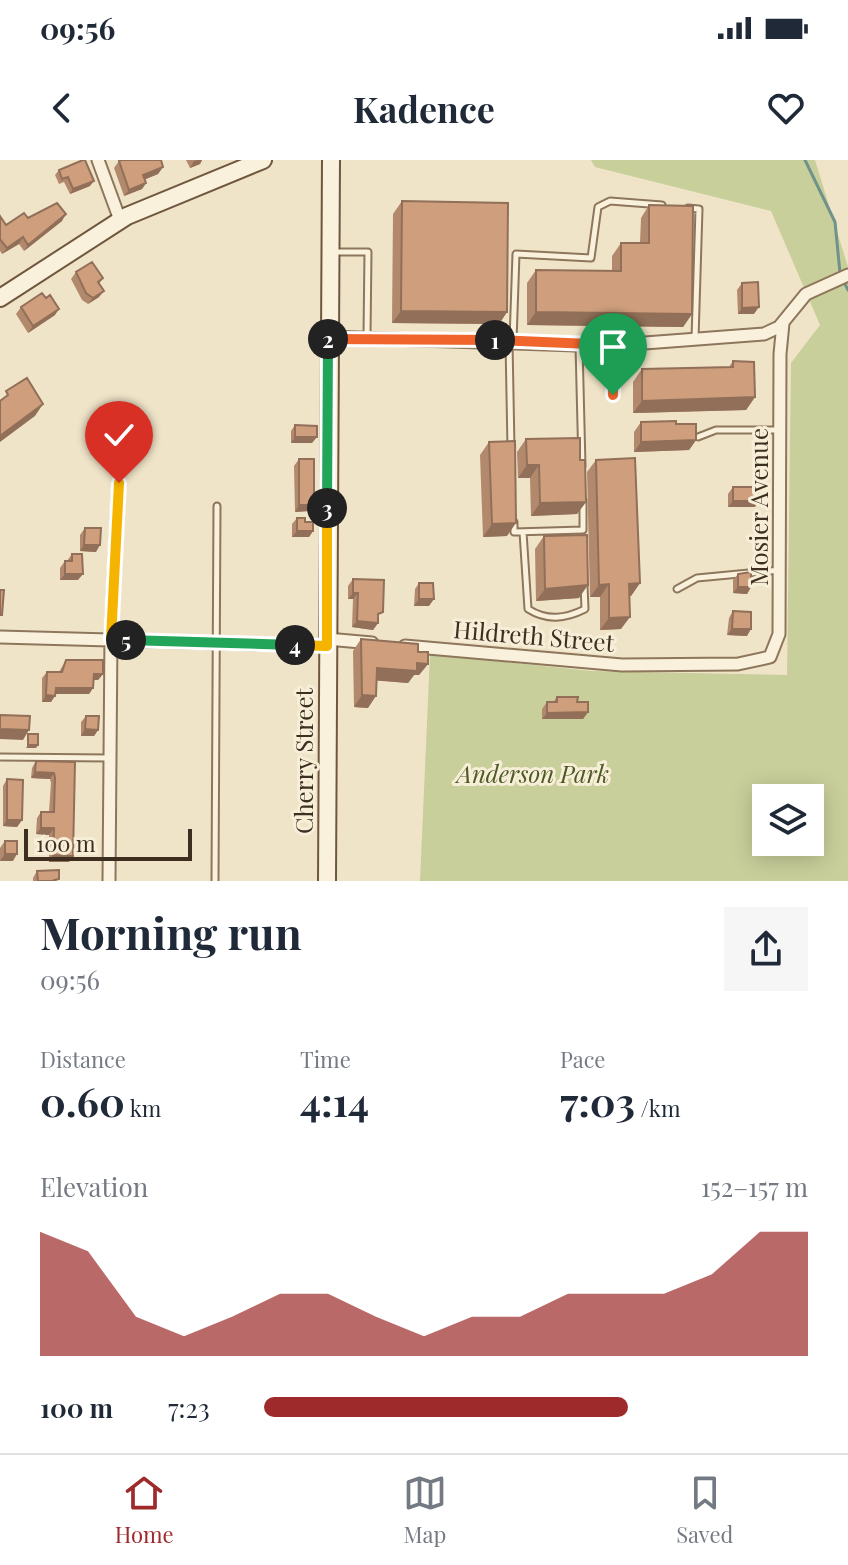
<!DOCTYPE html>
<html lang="en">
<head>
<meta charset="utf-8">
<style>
  :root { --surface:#fff; --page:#f6f6f7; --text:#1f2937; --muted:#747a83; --line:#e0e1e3; --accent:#9e2a2b }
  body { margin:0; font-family:"Playfair Display",serif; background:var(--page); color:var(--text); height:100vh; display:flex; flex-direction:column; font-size:30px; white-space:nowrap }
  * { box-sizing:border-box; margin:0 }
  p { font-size:26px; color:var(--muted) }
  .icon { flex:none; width:44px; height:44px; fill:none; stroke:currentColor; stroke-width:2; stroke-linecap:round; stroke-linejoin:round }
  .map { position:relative; height:721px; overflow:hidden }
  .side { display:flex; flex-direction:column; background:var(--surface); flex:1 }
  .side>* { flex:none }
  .fabs { position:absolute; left:752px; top:624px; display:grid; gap:16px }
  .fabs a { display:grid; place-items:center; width:72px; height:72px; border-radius:0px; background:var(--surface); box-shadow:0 4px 20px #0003; font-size:40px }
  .scale { position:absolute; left:24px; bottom:20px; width:168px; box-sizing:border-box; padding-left:8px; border:4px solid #3d2e20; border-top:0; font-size:22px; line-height:28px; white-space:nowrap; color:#3d2e20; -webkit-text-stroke:6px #f7eed8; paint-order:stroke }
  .pin { position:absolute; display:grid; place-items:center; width:68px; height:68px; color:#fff; margin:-82px -34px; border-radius:50% 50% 50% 0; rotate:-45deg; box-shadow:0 0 8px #0007 }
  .pin .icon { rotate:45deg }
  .km { position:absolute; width:40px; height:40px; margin:-20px; border-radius:50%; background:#222; color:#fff; font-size:22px; line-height:40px; text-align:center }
  .round { display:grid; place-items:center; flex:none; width:84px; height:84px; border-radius:0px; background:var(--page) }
  .summary { display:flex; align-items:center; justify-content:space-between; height:136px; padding:0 40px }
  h1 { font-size:44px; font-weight:700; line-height:60px }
  .figures { display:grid; grid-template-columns:repeat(3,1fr); gap:12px; height:136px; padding:8px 40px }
  .figures div { display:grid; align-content:center }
  .figures b { font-size:40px; font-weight:700 }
  .figures small { font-size:22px; font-weight:400 }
  .figures p { font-size:22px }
  .chart { height:224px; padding:16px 40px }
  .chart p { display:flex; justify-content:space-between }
  .chart svg { width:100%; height:144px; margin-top:8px; fill:var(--accent); opacity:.7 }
  ul { padding:0 40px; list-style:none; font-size:26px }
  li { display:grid; grid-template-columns:128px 96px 1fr; align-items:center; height:60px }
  li i { height:20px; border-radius:10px; background:var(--accent) }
  .status { display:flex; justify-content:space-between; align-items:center; height:56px; padding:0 40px; background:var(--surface); direction:ltr }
  .status svg { height:22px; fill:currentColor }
  header { display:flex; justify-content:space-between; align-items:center; height:104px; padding:0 40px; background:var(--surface); font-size:36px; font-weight:700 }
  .tab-bar { display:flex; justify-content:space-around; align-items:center; height:112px; border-top:2px solid var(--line); background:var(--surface); font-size:22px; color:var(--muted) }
  .tab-bar a { display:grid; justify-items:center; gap:4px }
  .tab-bar .on { color:var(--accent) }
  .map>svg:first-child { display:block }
</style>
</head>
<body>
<div class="status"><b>09:56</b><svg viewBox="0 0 49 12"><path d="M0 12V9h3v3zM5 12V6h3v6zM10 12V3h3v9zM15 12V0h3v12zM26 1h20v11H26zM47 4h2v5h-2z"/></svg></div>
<header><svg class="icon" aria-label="back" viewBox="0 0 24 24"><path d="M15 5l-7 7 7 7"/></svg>Kadence<svg class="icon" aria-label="heart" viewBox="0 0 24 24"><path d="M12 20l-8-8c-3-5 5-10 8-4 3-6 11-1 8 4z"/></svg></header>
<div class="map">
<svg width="848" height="721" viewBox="0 0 848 721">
  <rect width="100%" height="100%" fill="#f0e4c8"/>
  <path fill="#c9cf9b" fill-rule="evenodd" d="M591 0H815L848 107V721H420L430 494 591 511 787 515 791 203 820 165 771 51 595 7ZM766 638H810V682H766Z"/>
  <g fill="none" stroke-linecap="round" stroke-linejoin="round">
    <path stroke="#6f938a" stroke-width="3" d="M805 0 835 62 840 113
      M843 120 848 130"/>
    <defs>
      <path id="lane" d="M688 48 699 49 695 179
        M334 92H368L367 176
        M513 181 516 94 591 98 598 47 610 41 662 45
        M509 182 511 288
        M579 185 582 306
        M613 235 614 188
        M698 277 716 270H779
        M514 362V372L583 370V340
        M523 372 528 449C547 461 565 459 585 449L584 425
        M677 429 697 418 781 410
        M0 597 109 598
        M215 721 217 346"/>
      <path id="street" d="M98 0 120 60
        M328 177 605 186 764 174 779 167 806 134 848 115
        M0 477 327 486
        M327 479 372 483
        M405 486 622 505 738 504 770 497 779 474 780 194 783 163
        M109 721 111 475 119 323"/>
      <path id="secondary" d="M0 138 127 56 263 0
        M327 721 331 0"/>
    </defs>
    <use href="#lane" stroke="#8d765c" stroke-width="9"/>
    <use href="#street" stroke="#8d765c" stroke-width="15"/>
    <use href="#secondary" stroke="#6f573f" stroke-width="20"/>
    <use href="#lane" stroke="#faf1dc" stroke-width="5"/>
    <use href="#street" stroke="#faf1dc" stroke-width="11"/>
    <use href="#secondary" stroke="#faf1dc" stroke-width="16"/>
  </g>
  <path fill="#b2896c" d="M186 0H202L200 4 190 8Z
    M119 1 163 7 158 14 145 19 146 23 142 29 124 36 114 8Z
    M59 10 90 26 70 34 64 22 59 24 55 15Z
    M402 41 507 152 499 164 392 163 393 54Z
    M649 45 692 154 683 167 527 165V123L536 110 612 111V96L621 83H640L641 58Z
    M0 56 6 65 28 58 62 61 24 91 19 84 2 94 0 91Z
    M76 112 103 118 99 124V137L88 144 82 140 71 119Z
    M742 123 754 154H738L737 130Z
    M21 147 55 155 28 173 16 154Z
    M733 201 755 237 746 250 633 253V222L642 209 729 207Z
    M641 262 696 280 689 290 634 292V272Z
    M295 265 312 283H291V271Z
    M526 279 580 300 586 342 577 354 531 356 530 318H518L517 292Z
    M489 282 507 376 483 377 480 295Z
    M299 299 314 345 309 351 295 352 294 306Z
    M596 300 640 423 631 436H630L621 469 600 470V437H590L587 312Z
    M733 327 755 347H728V334Z
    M297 358 313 371 309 377H292V364Z
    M85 368 96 392 80 391V375Z
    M544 376 579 438 536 441 535 389Z
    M72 394 78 420H60V408L65 401H67Z
    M738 414 751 427 747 434 733 433V420Z
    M353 419 378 459V463L373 470 352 467 353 439H348V426Z
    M419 423 429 446H414L415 429Z
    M733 451 747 476 727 475 729 458Z
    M361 479 418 492 428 504 419 515H414L408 523 377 520 368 548 354 547 353 491Z
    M66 500 103 514 98 520H94L93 528 89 534H55L51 542H42V518L47 512H59Z
    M557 537 577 542 588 552 583 559H542V549L547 542H553Z
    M86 556 98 570 94 576H81V562Z
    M36 601 75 602 73 696 69 702H49V675L36 674 37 658 41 652H49L51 623 50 619 31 618 32 608Z
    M7 619 22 660 17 667 3 666V626Z
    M5 681 13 701H0V688Z
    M37 711 58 721H33V718Z"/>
  <path fill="#916f58" d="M198 0H202L200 4 190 8 194 1Z
    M163 7 158 14 139 22 143 15Z
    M94 21 90 26 70 34 73 29Z
    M146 23 142 29 124 36 129 30Z
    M66 54 62 61 24 91 28 85Z
    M23 77 19 84 2 94 7 88Z
    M104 131 99 137 88 144 93 138Z
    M759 147 754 154H738L742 148Z
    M59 149 55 155 28 173 33 166Z
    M401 151 507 152 499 164 392 163Z
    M536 152 692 154 683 167 527 165Z
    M755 237 746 250 633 253 642 241Z
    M43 244 35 256 0 282V276Z
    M295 277H317L312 283H291Z
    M696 280 689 290 634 292 641 282Z
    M527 305H539L530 318H518Z
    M733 341H759L755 347H728Z
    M586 342 577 354 531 356 540 343Z
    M299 345H314L309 351 295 352Z
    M516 363 507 376 483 377 492 364Z
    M297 371H313L309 377H292Z
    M84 385H100L96 392 80 391Z
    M65 414H83L78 420H60Z
    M640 423 631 436H621L629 424Z
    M609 424 600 437H590L599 425Z
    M588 425 579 438 536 441 545 429Z
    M738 427H751L747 434 733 433Z
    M353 433H358L353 439H348Z
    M419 439H434L429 446H414Z
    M630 457 621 469 600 470 609 458Z
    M357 461 378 463 373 470 352 467Z
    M732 469H751L747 476 727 475Z
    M417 503 428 504 419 515H414L408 523 369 520 377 508Z
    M94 514H103L98 520H89Z
    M56 528H93L89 534H51Z
    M46 535 55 536 51 542H42Z
    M362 535 376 536 368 548 354 547Z
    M588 552 583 559H542L547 553Z
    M0 569 29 570 23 580 0 579Z
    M85 569 98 570 94 576H81Z
    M28 585H38L36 588H26Z
    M35 612 54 613 50 619 31 618Z
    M7 660H22L17 667 3 666Z
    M41 668H54L49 675 36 674Z
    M5 694H17L13 701H0Z
    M53 695 73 696 69 702H49Z"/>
  <path fill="#cf9f7d" stroke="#916f58" stroke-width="2" d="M83 0H85L94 21 73 29 68 17 62 19 59 10Z
    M122 0H161L163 7 143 15 146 23 129 30 119 1Z
    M402 41 508 43 507 152 401 151Z
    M57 43 66 54 28 85 23 77 7 88 0 79V56L6 65 24 53 28 58Z
    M649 45 693 46 692 154 536 152V110L621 111V83H649Z
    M92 102 103 118 98 122 104 131 93 138 86 133 76 112Z
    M758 122 759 147 742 148V123Z
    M42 133 46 138 50 135 59 149 33 166 21 147Z
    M733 201 754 202 755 237 642 241V209L733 207Z
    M27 218 43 244 0 276V241L8 235 6 231Z
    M676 261V264H696V280L641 282V262Z
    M295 265 317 266V277H295Z
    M580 278V300H585L586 342 540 343 539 305H527L526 279Z
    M515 281 516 363 492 364 489 282Z
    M635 298 640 423 629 424 630 457 609 458V424L599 425 596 300Z
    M299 299H314V345H299Z
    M733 327H759V341H733Z
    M297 358H305V362H313V371H297Z
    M85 368H101L100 385H84Z
    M587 375 588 425 545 429 544 376Z
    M72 394H82L83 414H65V401H72Z
    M751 412V427H738V414Z
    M353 419 384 420 383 452 378 454V463L357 461 358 433H353Z
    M419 423H433L434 439H419Z
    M0 430H4L2 455H0Z
    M733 451 751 452V469H732Z
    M361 479 418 484V492H428V504L417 503V511L377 508 376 536 362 535Z
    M66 500H103V514H94L93 528H56L55 536 46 535 47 512H62Z
    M557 537H578L577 542H588V552L547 553V542H557Z
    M0 555 30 556 29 570 0 569Z
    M86 556H99L98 570 85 569Z
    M28 574H38V585H28Z
    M36 601 75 602 73 696 53 695 54 668H41V652H54L55 617 54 613 35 612Z
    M7 619 23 620 22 660H7Z
    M5 681H17V694H5Z
    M59 710V719L54 720V721H38L37 711Z"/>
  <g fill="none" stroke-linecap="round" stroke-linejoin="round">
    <defs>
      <path id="split-1" d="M495 180 614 185 613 235"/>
      <path id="split-2" d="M328 179 495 180"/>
      <path id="split-3" d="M327 348 328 179"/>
      <path id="split-4" d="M295 485 327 486V348"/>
      <path id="split-5" d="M126 480 295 485"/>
      <path id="split-6" d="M119 323 111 479 126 480"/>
    </defs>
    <use href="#split-1" stroke="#fff" stroke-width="16"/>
    <use href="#split-2" stroke="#fff" stroke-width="16"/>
    <use href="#split-3" stroke="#fff" stroke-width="16"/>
    <use href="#split-4" stroke="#fff" stroke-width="16"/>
    <use href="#split-5" stroke="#fff" stroke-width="16"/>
    <use href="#split-6" stroke="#fff" stroke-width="16"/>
    <use href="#split-1" stroke="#f0652b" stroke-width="10"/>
    <use href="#split-2" stroke="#f0652b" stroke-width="10"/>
    <use href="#split-3" stroke="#22a559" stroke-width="10"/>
    <use href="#split-4" stroke="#f5b400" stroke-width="10"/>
    <use href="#split-5" stroke="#22a559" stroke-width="10"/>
    <use href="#split-6" stroke="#f5b400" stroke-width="10"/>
  </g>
  <g text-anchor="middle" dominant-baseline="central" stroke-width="6" stroke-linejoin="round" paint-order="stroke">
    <g font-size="24" fill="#3d2e20" stroke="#f7eed8">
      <text transform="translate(758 347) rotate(-90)">Mosier Avenue</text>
      <text transform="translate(534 475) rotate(5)">Hildreth Street</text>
      <text transform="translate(303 601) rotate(-90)">Cherry Street</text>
    </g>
    <g font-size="24" font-style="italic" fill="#4d5a26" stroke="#f7eed8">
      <text x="533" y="613">Anderson Park</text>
    </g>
  </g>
</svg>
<div class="fabs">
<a><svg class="icon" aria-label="layers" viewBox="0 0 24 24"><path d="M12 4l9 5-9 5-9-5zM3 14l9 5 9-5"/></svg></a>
</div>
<div class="scale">100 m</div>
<div class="pin" style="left:613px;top:235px;background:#1e9e55"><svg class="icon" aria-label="arrive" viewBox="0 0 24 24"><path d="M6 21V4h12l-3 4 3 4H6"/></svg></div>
<div class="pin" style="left:119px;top:323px;background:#d93025"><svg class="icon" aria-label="check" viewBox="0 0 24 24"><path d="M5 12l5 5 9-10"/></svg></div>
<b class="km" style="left:495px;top:180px">1</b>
<b class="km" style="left:328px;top:179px">2</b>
<b class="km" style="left:327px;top:348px">3</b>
<b class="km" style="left:295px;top:485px">4</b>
<b class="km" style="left:126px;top:480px">5</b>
</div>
<section class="side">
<div class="summary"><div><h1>Morning run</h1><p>09:56</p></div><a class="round"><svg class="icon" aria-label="share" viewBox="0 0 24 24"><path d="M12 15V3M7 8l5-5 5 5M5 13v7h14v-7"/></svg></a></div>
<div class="figures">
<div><p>Distance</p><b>0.60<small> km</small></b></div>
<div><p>Time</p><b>4:14</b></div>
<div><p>Pace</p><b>7:03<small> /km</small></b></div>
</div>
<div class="chart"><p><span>Elevation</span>152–157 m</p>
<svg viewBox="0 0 160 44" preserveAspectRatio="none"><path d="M0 44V6L10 12L20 32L30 38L40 32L50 25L60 25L70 32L80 38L90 32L100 32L110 25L120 25L130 25L140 19L150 6L160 6V44z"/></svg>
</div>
<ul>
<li><b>100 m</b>7:23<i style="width:67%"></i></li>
</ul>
</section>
<nav class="tab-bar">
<a class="on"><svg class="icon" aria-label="home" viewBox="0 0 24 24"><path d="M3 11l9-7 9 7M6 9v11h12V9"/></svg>Home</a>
<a><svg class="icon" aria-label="map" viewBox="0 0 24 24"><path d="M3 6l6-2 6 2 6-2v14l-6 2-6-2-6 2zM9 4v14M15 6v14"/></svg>Map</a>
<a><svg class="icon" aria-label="saved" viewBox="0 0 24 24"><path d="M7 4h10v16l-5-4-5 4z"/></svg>Saved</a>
</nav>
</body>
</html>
